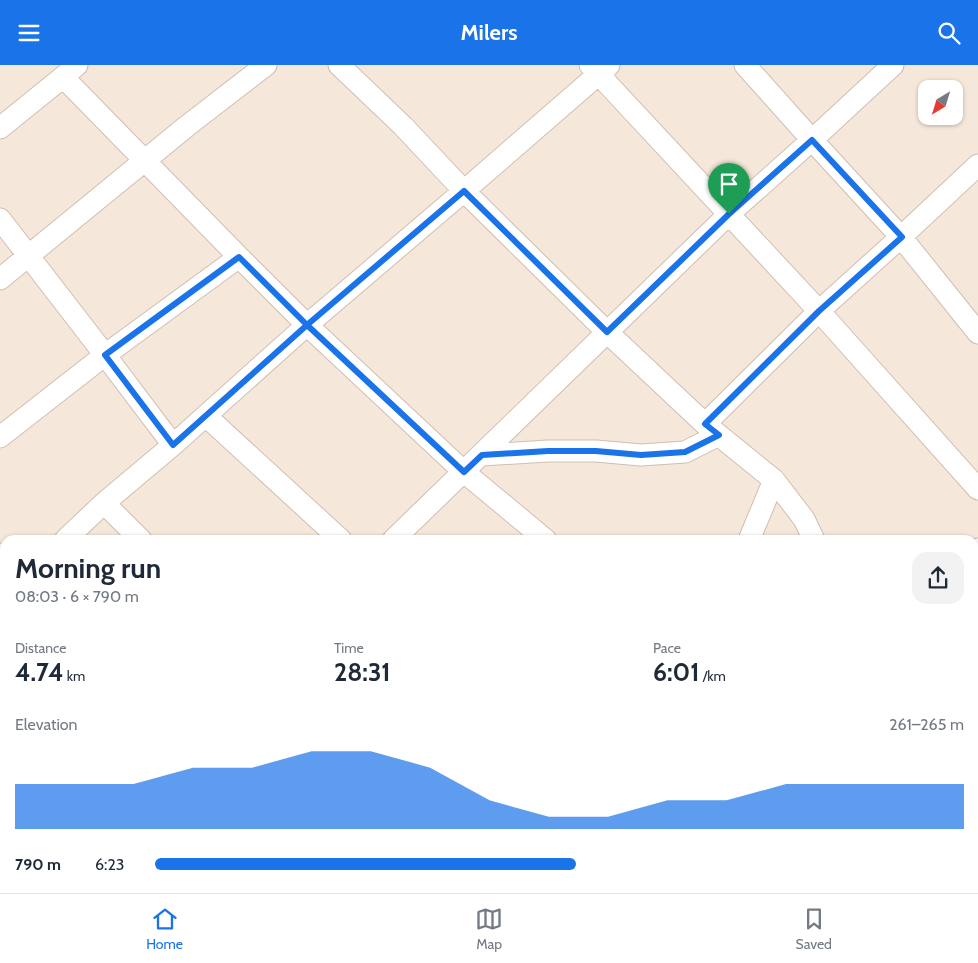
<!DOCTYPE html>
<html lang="en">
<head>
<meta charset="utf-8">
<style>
  :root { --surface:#fff; --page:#f2f2f3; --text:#1f2937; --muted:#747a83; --line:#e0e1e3; --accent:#1a73e8 }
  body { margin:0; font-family:Cabin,sans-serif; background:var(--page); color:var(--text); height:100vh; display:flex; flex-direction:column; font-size:19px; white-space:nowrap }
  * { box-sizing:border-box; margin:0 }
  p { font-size:16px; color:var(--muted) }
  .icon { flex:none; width:28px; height:28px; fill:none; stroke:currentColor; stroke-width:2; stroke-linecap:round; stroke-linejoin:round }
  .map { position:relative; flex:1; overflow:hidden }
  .side { position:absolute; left:0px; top:470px; width:979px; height:359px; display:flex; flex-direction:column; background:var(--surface); border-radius:15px 15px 0 0; box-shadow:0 1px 4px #0004 }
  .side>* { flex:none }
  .needle { width:32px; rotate:218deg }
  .tools { position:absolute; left:918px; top:15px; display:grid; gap:10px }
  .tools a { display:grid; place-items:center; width:45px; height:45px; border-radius:10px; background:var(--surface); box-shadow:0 1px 4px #0004; font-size:25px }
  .pin { position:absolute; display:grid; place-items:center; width:42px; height:42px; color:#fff; margin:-51px -21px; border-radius:50% 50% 50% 0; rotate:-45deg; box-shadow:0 0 5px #0007 }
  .pin .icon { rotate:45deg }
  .round { display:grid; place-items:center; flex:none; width:52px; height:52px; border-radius:15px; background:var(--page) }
  .summary { display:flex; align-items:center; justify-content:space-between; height:85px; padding:0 15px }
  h1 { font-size:28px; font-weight:800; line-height:38px }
  .figures { display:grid; grid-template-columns:repeat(3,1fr); gap:8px; height:85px; padding:5px 15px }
  .figures div { display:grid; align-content:center }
  .figures b { font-size:25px; font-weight:800 }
  .figures small { font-size:14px; font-weight:400 }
  .figures p { font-size:14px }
  .chart { height:140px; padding:10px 15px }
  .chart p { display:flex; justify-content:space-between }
  .chart svg { width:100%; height:90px; margin-top:5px; fill:var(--accent); opacity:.7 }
  ul { padding:0 15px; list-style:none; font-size:16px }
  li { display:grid; grid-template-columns:80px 60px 1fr; align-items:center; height:38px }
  li i { height:12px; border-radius:6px; background:var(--accent) }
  header { display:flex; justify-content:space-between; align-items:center; height:65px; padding:0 15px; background:var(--accent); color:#fff; font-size:22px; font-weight:800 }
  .tab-bar { display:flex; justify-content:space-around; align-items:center; height:70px; border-top:1px solid var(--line); background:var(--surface); font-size:14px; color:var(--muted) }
  .tab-bar a { display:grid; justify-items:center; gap:2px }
  .tab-bar .on { color:var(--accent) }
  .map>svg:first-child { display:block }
</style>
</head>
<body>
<header><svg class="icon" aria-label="menu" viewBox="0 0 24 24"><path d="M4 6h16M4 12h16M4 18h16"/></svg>Milers<svg class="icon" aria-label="search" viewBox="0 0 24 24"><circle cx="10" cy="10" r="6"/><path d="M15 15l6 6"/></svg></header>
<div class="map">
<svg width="978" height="828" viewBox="0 0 978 828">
  <rect width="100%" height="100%" fill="#fdf6ec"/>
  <path fill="#f5e8da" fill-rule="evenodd" d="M0 0H978V828H0ZM926 24H954V51H926ZM5 475H974V824H5Z"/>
  <path fill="#f3d5c3" stroke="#e6bba3" d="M290 824H312L317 828H285Z"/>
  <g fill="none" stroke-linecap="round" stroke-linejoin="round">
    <defs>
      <path id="street" d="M339 0 403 61 464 126 607 267 705 359 774 415 804 454 814 475
        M590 0 819 246 978 424
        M745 0 812 75 901 172 978 268
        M63 12 77 0
        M0 63 63 12 239 192 307 260 464 407 546 475
        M0 154 105 290 173 380
        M0 214 187 61 266 0
        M206 351 341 475
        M705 359 819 246 901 172 978 100
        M0 372 105 290 239 192
        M482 390 548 386H596L641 390 685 387 719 370
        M104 438 141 475
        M65 475 104 438 173 380 307 260 464 126 609 0
        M393 475 729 149 812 75 893 0
        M749 475 774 415
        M0 489 5 503
        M974 489 978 484
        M0 536 5 532
        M974 677 978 672
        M0 703 5 708
        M171 824 175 828
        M349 824 353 828
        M540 824 544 828
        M729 824 733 828
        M935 824 939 828
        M21 828 26 824
        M411 828 415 824
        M621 828 625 824
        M800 828 805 824"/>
    </defs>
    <use href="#street" stroke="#d1beb0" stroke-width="23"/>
    <use href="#street" stroke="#fff" stroke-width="21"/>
  </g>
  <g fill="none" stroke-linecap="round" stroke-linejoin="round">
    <defs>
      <path id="route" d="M729 149 607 267 464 126 307 260 239 192 105 290 173 380 307 260 464 407 482 390 548 386H596L641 390 685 387 719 370 705 359 819 246 902 172 812 75 729 149"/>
    </defs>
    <use href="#route" stroke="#fff" stroke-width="10"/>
    <use href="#route" stroke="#1a73e8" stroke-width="6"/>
  </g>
</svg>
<div class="tools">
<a><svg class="needle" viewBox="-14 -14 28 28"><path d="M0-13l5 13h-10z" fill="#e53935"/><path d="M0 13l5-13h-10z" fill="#747a83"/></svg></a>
</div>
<div class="pin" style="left:729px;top:149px;background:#1e9e55"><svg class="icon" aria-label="arrive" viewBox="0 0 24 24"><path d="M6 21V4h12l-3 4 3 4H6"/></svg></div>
<section class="side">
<div class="summary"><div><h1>Morning run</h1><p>08:03 · 6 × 790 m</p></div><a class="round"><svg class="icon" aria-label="share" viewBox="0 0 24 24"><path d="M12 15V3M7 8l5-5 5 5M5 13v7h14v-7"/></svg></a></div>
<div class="figures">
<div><p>Distance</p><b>4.74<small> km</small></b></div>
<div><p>Time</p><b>28:31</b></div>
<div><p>Pace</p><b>6:01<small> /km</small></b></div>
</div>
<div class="chart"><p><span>Elevation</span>261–265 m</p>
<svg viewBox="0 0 160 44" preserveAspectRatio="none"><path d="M0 44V22L10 22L20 22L30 14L40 14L50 6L60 6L70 14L80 30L90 38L100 38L110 30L120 30L130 22L140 22L150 22L160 22V44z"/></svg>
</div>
<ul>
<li><b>790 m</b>6:23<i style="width:52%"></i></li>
</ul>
</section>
</div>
<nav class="tab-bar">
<a class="on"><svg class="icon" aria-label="home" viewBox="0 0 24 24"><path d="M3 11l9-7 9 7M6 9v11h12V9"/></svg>Home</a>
<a><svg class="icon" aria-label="map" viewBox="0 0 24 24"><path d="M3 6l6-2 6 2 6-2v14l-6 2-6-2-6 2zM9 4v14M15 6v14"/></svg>Map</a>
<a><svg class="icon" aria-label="saved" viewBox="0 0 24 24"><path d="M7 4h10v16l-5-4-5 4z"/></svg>Saved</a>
</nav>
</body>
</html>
